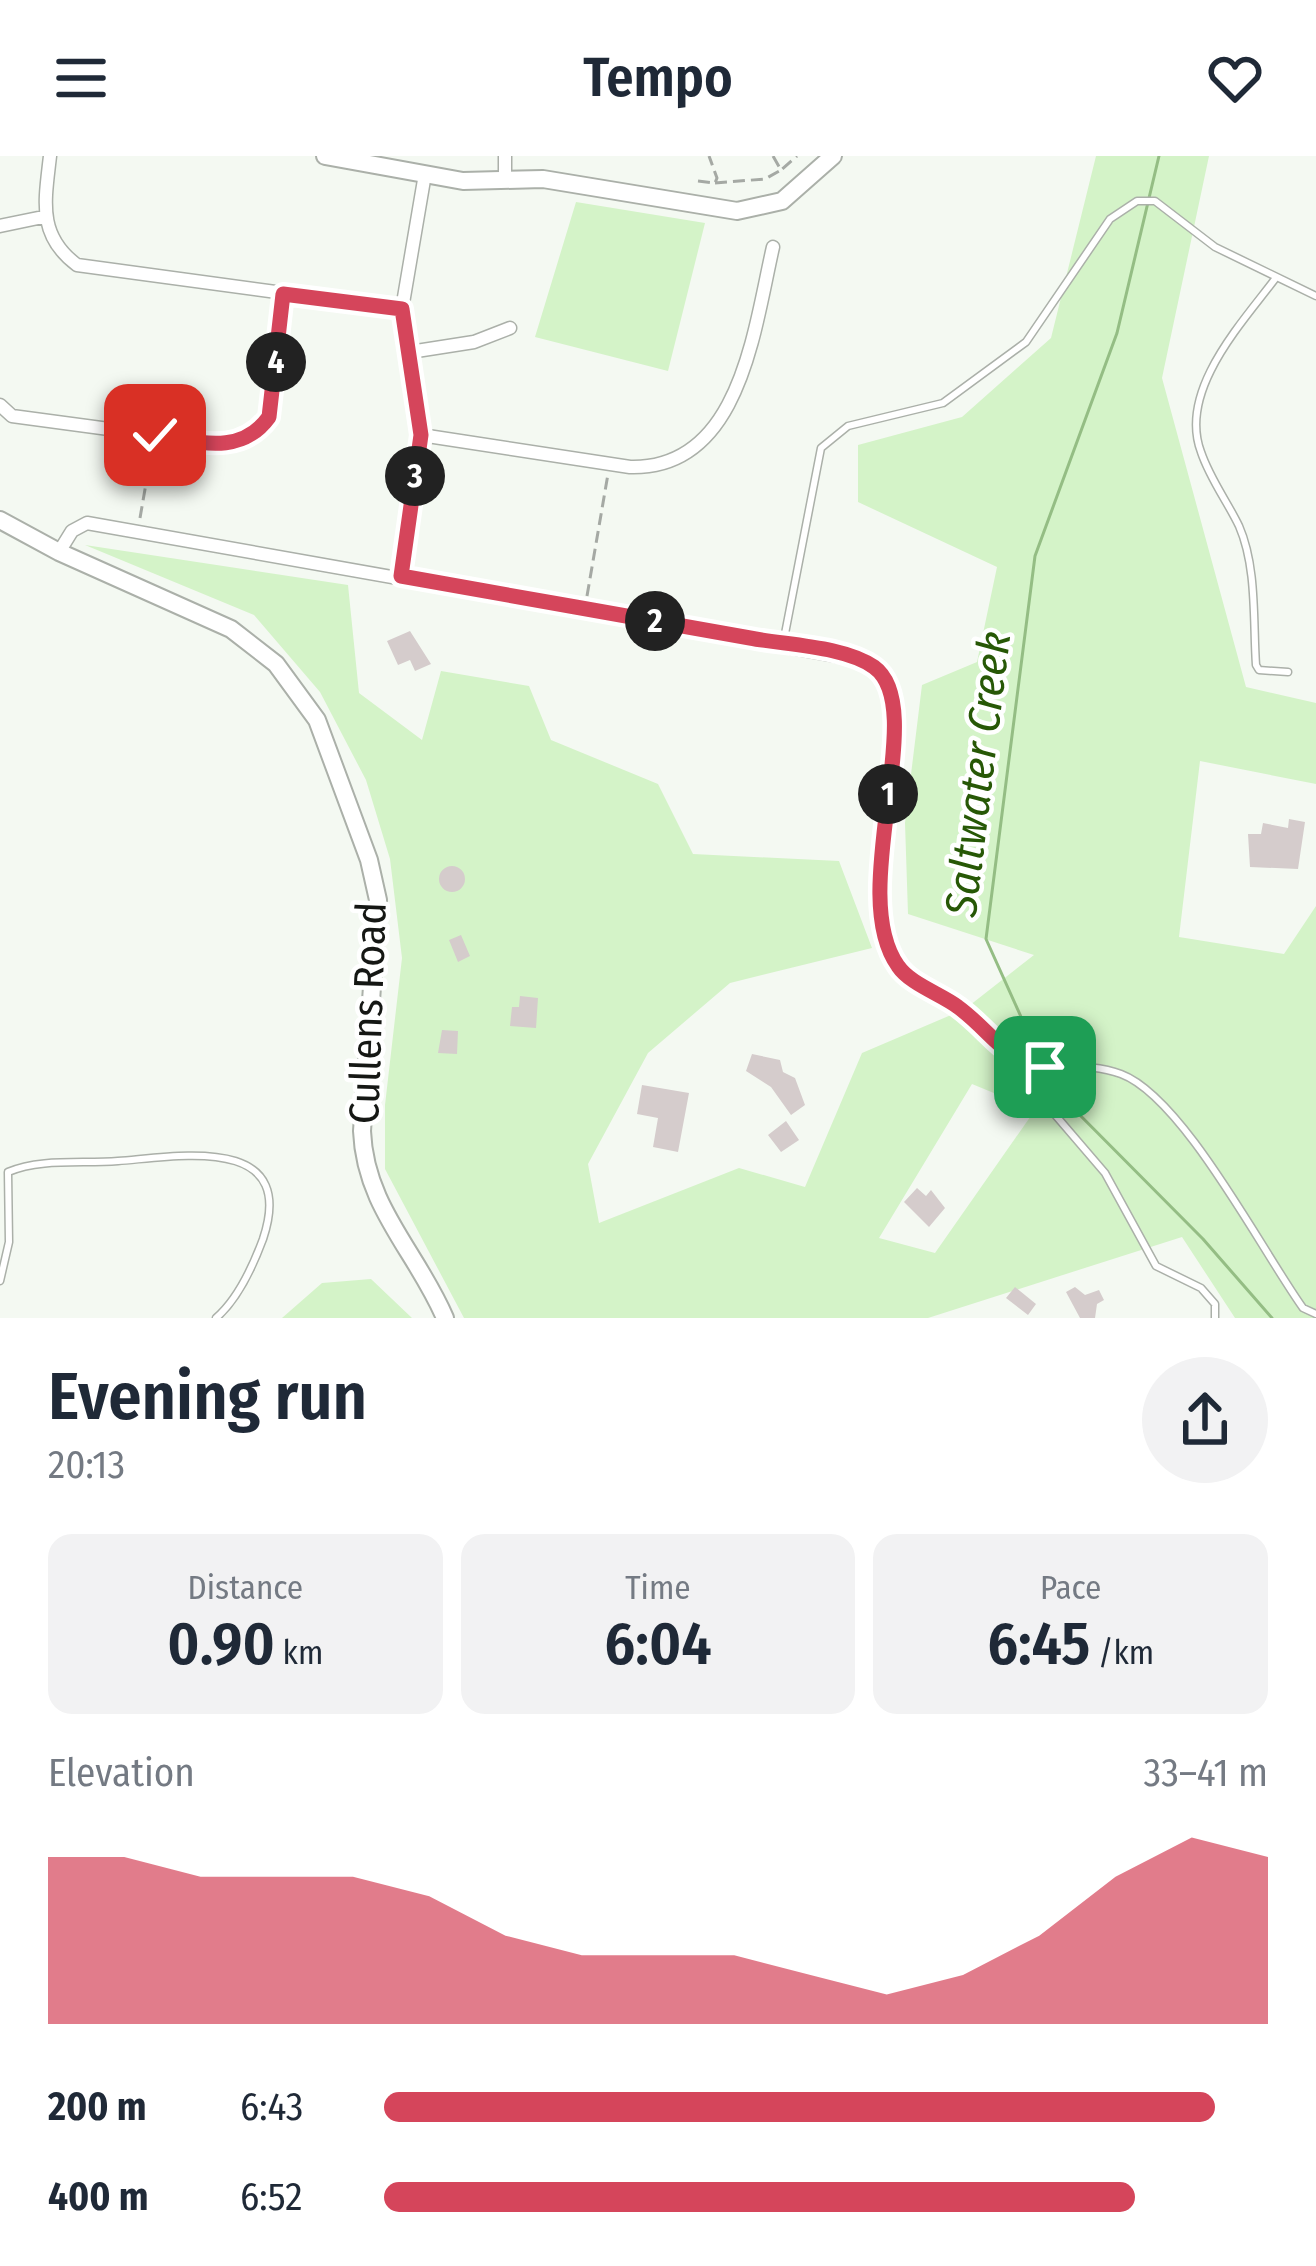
<!DOCTYPE html>
<html lang="en">
<head>
<meta charset="utf-8">
<style>
  :root { --surface:#fff; --page:#f2f2f3; --text:#1f2937; --muted:#747a83; --accent:#d5455b }
  body { margin:0; font-family:"Fira Sans Condensed",sans-serif; background:var(--page); color:var(--text); height:100vh; display:flex; flex-direction:column; font-size:45px; white-space:nowrap }
  * { box-sizing:border-box; margin:0 }
  p { font-size:39px; color:var(--muted) }
  .icon { flex:none; width:66px; height:66px; fill:none; stroke:currentColor; stroke-width:2; stroke-linecap:round; stroke-linejoin:round }
  .map { position:relative; height:1162px; overflow:hidden }
  .details { display:flex; flex-direction:column; background:var(--surface); flex:1 }
  .details>* { flex:none }
  .pin { position:absolute; display:grid; place-items:center; width:102px; height:102px; color:#fff; margin:-51px; border-radius:24px; box-shadow:0 6px 18px #0006 }
  .km { position:absolute; width:60px; height:60px; margin:-30px; border-radius:50%; background:#222; color:#fff; font-size:33px; line-height:60px; text-align:center }
  .round { display:grid; place-items:center; flex:none; width:126px; height:126px; border-radius:63px; background:var(--page) }
  .headline { display:flex; align-items:center; justify-content:space-between; height:204px; padding:0 48px }
  h1 { font-size:66px; font-weight:600; line-height:90px }
  .figures { display:grid; grid-template-columns:repeat(3,1fr); gap:18px; height:204px; padding:12px 48px }
  .figures div { display:grid; align-content:center; border-radius:24px; background:var(--page); text-align:center }
  .figures b { font-size:60px; font-weight:600 }
  .figures small { font-size:33px; font-weight:400 }
  .figures p { font-size:33px }
  .chart { height:336px; padding:24px 48px }
  .chart p { display:flex; justify-content:space-between }
  .chart svg { width:100%; height:216px; margin-top:12px; fill:var(--accent); opacity:.7 }
  ul { padding:0 48px; list-style:none; font-size:39px }
  li { display:grid; grid-template-columns:192px 144px 1fr; align-items:center; height:90px }
  li i { height:30px; border-radius:15px; background:var(--accent) }
  header { display:flex; justify-content:space-between; align-items:center; height:156px; padding:0 48px; background:var(--surface); font-size:54px; font-weight:600 }
  .map>svg:first-child { display:block }
</style>
</head>
<body>
<header><svg class="icon" aria-label="menu" viewBox="0 0 24 24"><path d="M4 6h16M4 12h16M4 18h16"/></svg>Tempo<svg class="icon" aria-label="heart" viewBox="0 0 24 24"><path d="M12 20l-8-8c-3-5 5-10 8-4 3-6 11-1 8 4z"/></svg></header>
<div class="map">
<svg width="1316" height="1162" viewBox="0 0 1316 1162">
  <rect width="100%" height="100%" fill="#f4f9f2"/>
  <path fill="#d4f3c8" fill-rule="evenodd" d="M1096 0H1209L1162 222 1246 531 1316 547V628L1200 605 1179 781 1284 798 1316 750V1162H1235L1182 1081 928 1162H464L385 1013V949L402 802 390 703 366 624 320 536 254 459 85 389 348 429 359 537 422 584 441 515 529 530 551 584 658 628 693 698 839 705 872 792 730 827 648 897 588 1008 599 1067 739 1012 805 1031 862 897 965 853 1034 799 908 758 905 667 922 529 977 506 997 411 858 346V289L962 261 1051 182ZM972 928 1035 954 935 1097 879 1082Z
    M576 46 705 67 668 215 535 181Z
    M371 1123 412 1162H282L322 1127Z"/>
  <g fill="none" stroke-linecap="round" stroke-linejoin="round">
    <path stroke="#94bd84" stroke-width="3" d="M1159 0 1117 177 1035 400 986 783 1053 932 1203 1083 1272 1162"/>
  </g>
  <path fill="#d5cccc" d="M410 475 431 508 415 515 410 504 398 509 387 485Z
    M1289 663 1305 666 1298 713 1250 711 1248 678H1261L1263 667 1288 672Z
    M439 723a13 13 0 1 1 26 0a13 13 0 1 1-26 0Z
    M461 779 470 800 458 806 449 784Z
    M520 840 538 842 536 872 510 870 512 851H519Z
    M442 874 458 875 457 898 438 897Z
    M752 898 780 904 783 916 795 922 805 949 791 959 771 931 746 915Z
    M642 929 689 937 678 996 653 991 658 962 637 958Z
    M786 965 799 984 781 996 768 979Z
    M917 1032 926 1040 931 1034 945 1052 929 1071 904 1046Z
    M1015 1131 1036 1148 1028 1159 1006 1142Z
    M1075 1131 1085 1139 1099 1134 1104 1144 1097 1148 1095 1162H1080L1066 1136Z"/>
  <g fill="none" stroke-linecap="round" stroke-linejoin="round">
    <defs>
      <path id="lane" d="M1275 123C1241 168 1178 235 1201 296 1210 323 1227 345 1239 370 1257 411 1253 465 1256 509L1259 514 1288 516
        M783 488 821 292 848 270 943 247 1026 186 1110 63 1137 45H1155L1215 91 1316 140
        M898 811 959 851 1018 907 1033 933 1105 1017 1156 1110 1201 1132 1215 1148V1162
        M1019 907C1052 913 1089 906 1121 918 1183 941 1262 1095 1303 1152L1316 1158
        M0 1125 9 1086 8 1016C41 1002 82 1008 118 1005 174 1001 299 976 263 1083 253 1110 238 1143 216 1162"/>
      <path id="street" d="M50 0C45 45 37 79 77 109L402 153
        M505 24V0
        M0 70 43 61
        M410 196 474 186 510 172
        M0 249 12 260 228 289 246 284 269 261 283 138
        M421 279 630 311C740 314 754 174 773 91
        M59 396 72 375 87 367 860 504C927 539 878 669 877 731 876 759 889 785 898 811
        M401 420 421 279 402 153 425 18"/>
      <path id="secondary" d="M325 0 463 25 543 23 737 55 782 45 833 0
        M0 364 59 396 231 473 276 508 317 564 369 704 378 744 362 975C365 1051 417 1096 445 1162"/>
    </defs>
    <use href="#lane" stroke="#abb0a9" stroke-width="9"/>
    <use href="#street" stroke="#abb0a9" stroke-width="15"/>
    <use href="#secondary" stroke="#abb0a9" stroke-width="20"/>
    <path stroke="#a5a9a4" stroke-width="3" stroke-dasharray="12 6" stroke-linecap="butt" d="M773 0 781 14 797 0
      M698 25 715 27 717 22 709 0
      M715 27 765 23 781 14
      M140 362 152 293
      M587 440 608 318"/>
    <use href="#lane" stroke="#fff" stroke-width="6"/>
    <use href="#street" stroke="#fff" stroke-width="12"/>
    <use href="#secondary" stroke="#fff" stroke-width="16"/>
  </g>
  <g fill="none" stroke-linecap="round" stroke-linejoin="round">
    <defs>
      <path id="route" d="M155 279C197 285 240 301 269 261L283 138 402 153 421 279 401 420C517 441 634 461 750 482 786 489 844 490 874 511 931 552 845 736 898 810 910 828 941 838 958 851 991 875 1003 904 1045 911"/>
    </defs>
    <use href="#route" stroke="#fff" stroke-width="24"/>
    <use href="#route" stroke="#d5455b" stroke-width="15"/>
  </g>
  <g text-anchor="middle" dominant-baseline="central" stroke-width="9" stroke-linejoin="round" paint-order="stroke">
    <g font-size="42" fill="#151714" stroke="#fff">
      <text transform="translate(368 857) rotate(-88)">Cullens Road</text>
    </g>
    <g font-size="45" font-style="italic" fill="#275806" stroke="#fff">
      <text transform="translate(978 618) rotate(-83)">Saltwater Creek</text>
    </g>
  </g>
</svg>
<div class="pin" style="left:1045px;top:911px;background:#1e9e55"><svg class="icon" aria-label="arrive" viewBox="0 0 24 24"><path d="M6 21V4h12l-3 4 3 4H6"/></svg></div>
<div class="pin" style="left:155px;top:279px;background:#d93025"><svg class="icon" aria-label="check" viewBox="0 0 24 24"><path d="M5 12l5 5 9-10"/></svg></div>
<b class="km" style="left:888px;top:638px">1</b>
<b class="km" style="left:655px;top:465px">2</b>
<b class="km" style="left:415px;top:320px">3</b>
<b class="km" style="left:276px;top:206px">4</b>
</div>
<section class="details">
<div class="headline"><div><h1>Evening run</h1><p>20:13</p></div><a class="round"><svg class="icon" aria-label="share" viewBox="0 0 24 24"><path d="M12 15V3M7 8l5-5 5 5M5 13v7h14v-7"/></svg></a></div>
<div class="figures">
<div><p>Distance</p><b>0.90<small> km</small></b></div>
<div><p>Time</p><b>6:04</b></div>
<div><p>Pace</p><b>6:45<small> /km</small></b></div>
</div>
<div class="chart"><p><span>Elevation</span>33–41 m</p>
<svg viewBox="0 0 160 44" preserveAspectRatio="none"><path d="M0 44V10L10 10L20 14L30 14L40 14L50 18L60 26L70 30L80 30L90 30L100 34L110 38L120 34L130 26L140 14L150 6L160 10V44z"/></svg>
</div>
<ul>
<li><b>200 m</b>6:43<i style="width:94%"></i></li>
<li><b>400 m</b>6:52<i style="width:85%"></i></li>
</ul>
</section>
</body>
</html>
